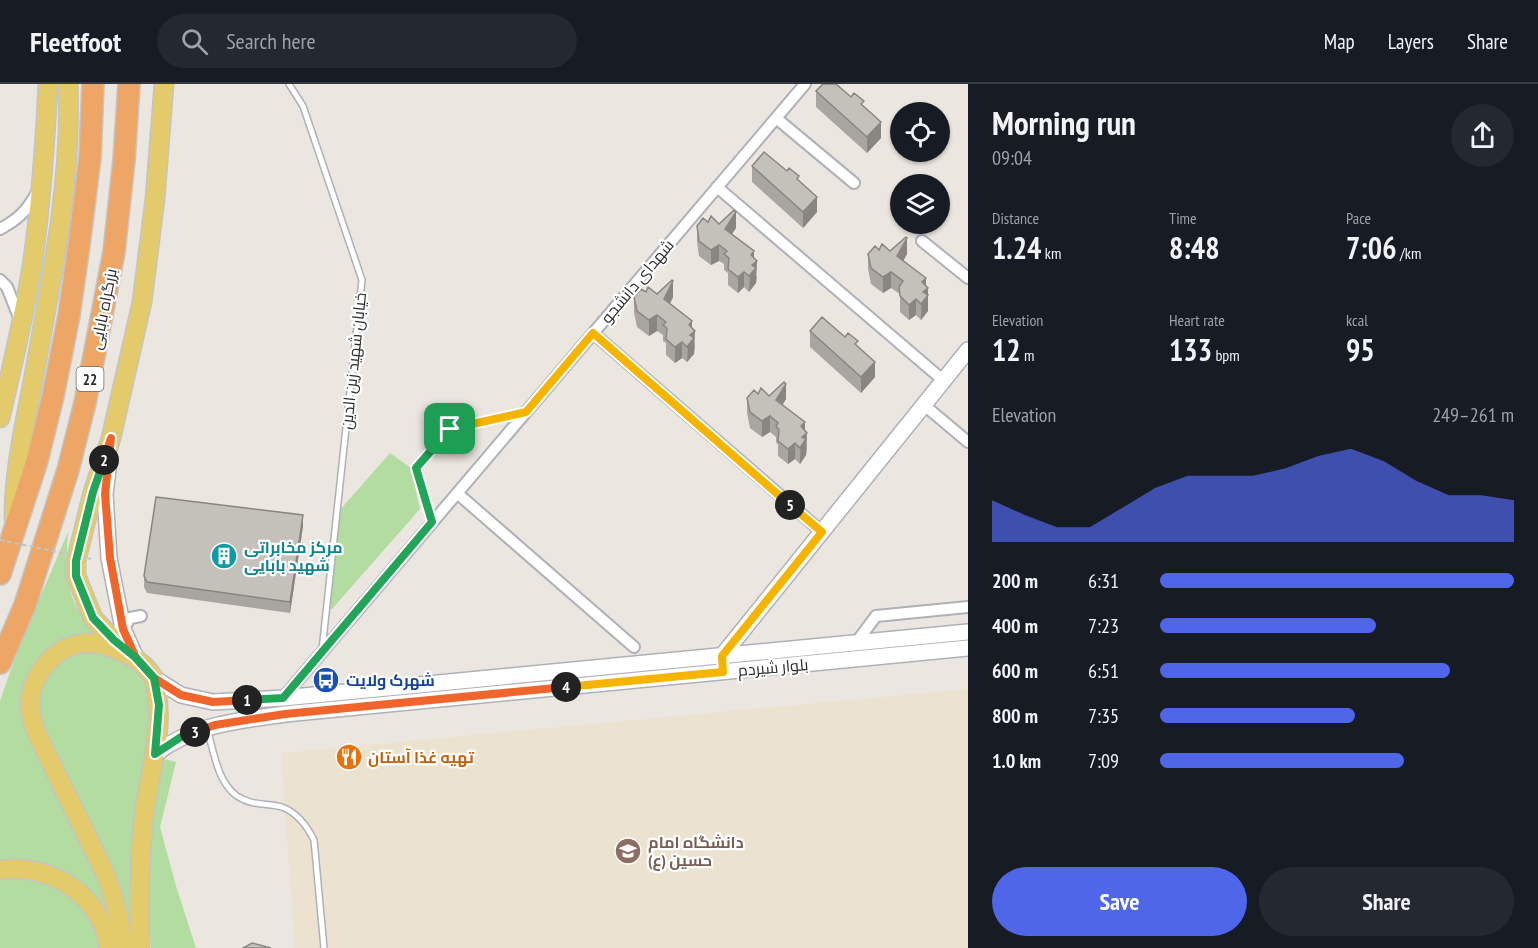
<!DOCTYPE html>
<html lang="en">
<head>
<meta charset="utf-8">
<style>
  :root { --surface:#171b24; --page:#242831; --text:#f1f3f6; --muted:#9ea1a6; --line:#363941; --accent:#4f66e8 }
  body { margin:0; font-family:"PT Sans Narrow",Cairo,sans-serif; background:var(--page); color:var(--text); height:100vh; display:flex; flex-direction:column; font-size:22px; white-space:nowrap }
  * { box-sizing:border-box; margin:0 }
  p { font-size:20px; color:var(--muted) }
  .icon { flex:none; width:33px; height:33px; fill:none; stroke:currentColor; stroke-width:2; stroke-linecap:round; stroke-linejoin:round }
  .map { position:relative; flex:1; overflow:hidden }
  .details { display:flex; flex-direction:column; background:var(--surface); width:570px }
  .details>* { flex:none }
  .controls { position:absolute; left:890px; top:18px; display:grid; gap:12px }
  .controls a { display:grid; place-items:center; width:60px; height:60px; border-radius:50%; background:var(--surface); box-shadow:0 2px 4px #0004; font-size:30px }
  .pin { position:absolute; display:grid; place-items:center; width:51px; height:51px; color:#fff; margin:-26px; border-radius:12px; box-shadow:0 3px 9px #0006 }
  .km { position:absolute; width:30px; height:30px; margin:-15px; border-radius:50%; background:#222; color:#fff; font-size:16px; line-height:30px; text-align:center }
  .round { display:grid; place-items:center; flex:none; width:63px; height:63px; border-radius:32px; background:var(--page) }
  .overview { display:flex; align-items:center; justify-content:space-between; height:102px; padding:0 24px }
  h1 { font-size:33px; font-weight:800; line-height:45px }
  .metrics { display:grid; grid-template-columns:repeat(3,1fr); gap:9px; height:102px; padding:6px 24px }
  .metrics div { display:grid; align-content:center }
  .metrics b { font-size:30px; font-weight:800 }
  .metrics small { font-size:16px; font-weight:400 }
  .metrics p { font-size:16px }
  .chart { height:168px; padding:12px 24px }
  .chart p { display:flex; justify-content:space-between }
  .chart svg { width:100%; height:108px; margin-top:6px; fill:var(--accent); opacity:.7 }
  .action { display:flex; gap:12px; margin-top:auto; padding:12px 24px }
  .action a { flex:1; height:69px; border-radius:36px; background:var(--accent); color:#fff; font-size:24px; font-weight:800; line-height:69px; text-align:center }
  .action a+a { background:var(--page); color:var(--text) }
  ul { padding:0 24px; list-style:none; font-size:20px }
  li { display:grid; grid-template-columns:96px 72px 1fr; align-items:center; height:45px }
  li i { height:15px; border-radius:8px; background:var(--accent) }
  header { display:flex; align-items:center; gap:36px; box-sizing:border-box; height:84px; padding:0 30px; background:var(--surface); border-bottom:2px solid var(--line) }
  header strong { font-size:28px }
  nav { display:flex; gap:33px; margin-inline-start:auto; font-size:21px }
  .search { width:420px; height:54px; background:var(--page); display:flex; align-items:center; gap:15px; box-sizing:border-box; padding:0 21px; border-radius:33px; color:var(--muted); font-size:22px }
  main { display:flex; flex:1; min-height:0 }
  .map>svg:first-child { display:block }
</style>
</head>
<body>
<header>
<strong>Fleetfoot</strong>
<div class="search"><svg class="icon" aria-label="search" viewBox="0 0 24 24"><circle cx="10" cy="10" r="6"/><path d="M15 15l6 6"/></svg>Search here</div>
<nav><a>Map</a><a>Layers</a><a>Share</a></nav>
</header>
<main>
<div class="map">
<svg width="968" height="864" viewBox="0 0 968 864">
  <rect width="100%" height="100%" fill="#ebe6df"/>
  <path fill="#ebe3d0" d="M968 605V864H295L281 669Z"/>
  <path fill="#b3dca1" d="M390 369 411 384 420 425 332 525H330L339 427Z
    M68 448C65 492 65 518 98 550L79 553 26 607 106 810 116 844 97 817 0 780V617L18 565Z
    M103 566 137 586 152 608 155 635 134 782 130 862 37 633 39 602 65 571Z
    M164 675 176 678 160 743 176 802 196 864H151L148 817 149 748Z
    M0 793 39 795 64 806 91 833 102 864H0Z"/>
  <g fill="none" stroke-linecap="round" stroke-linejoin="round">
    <defs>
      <path id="lane" d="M289 0 303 22 362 196 322 566
        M432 438 416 384 450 345 525 328
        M207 645C214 667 217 698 237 712 251 722 268 719 282 723 298 729 307 742 314 756L324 864"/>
      <path id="street" d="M776 34 854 99
        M717 103 944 297
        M0 145C17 136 27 127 36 110
        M922 157 968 194
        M0 196 7 203 20 236
        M593 249 822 448
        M924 321 968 358
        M457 409 634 563
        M123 545 130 534 141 532
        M856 559 876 532 968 523
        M283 614 805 0"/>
      <path id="secondary" d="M109 378 105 410 109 474 123 545 136 574
        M722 576V572L968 266
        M154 594 181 611 213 618 283 614 968 548
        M155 670C194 640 238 637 285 630L968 564"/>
      <path id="primary" d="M0 334C12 284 24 233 32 182 41 122 45 61 48 0
        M14 435C14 383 26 336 35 286 52 192 72 96 68 0
        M125 565 114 556 93 534 76 492V477L93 408 111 354 142 218 155 115 164 0
        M0 786C41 780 82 800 101 837 106 845 107 855 109 864
        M123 864C121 838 115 815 106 791L37 650C33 640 30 630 30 619 31 590 57 560 87 559 99 558 111 563 122 568 134 573 146 581 153 593 155 597 156 602 156 606 165 651 146 697 143 741 139 782 139 823 140 864"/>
      <path id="highway" d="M0 490 37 377 53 312 69 231 79 161 90 73 93 0
        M0 579 25 521 68 386 85 319 114 168 124 76 129 0"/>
    </defs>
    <use href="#lane" stroke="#afb0ba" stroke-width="8"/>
    <use href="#street" stroke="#afb0ba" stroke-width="14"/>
    <use href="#secondary" stroke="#afb0ba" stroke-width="18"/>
    <use href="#primary" stroke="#c4c4c4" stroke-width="21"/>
    <use href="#highway" stroke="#c4c4c4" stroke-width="24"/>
    <use href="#lane" stroke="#fff" stroke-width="5"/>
    <use href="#street" stroke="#fff" stroke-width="10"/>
    <use href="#secondary" stroke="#fff" stroke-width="15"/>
    <use href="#primary" stroke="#e3cb6c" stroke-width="18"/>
    <use href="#highway" stroke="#eea667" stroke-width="21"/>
    <path stroke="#c4c4c4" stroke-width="2" stroke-dasharray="4.5 3" stroke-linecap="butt" d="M0 456 91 475"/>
  </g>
  <path fill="#a9a5a0" d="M816 7 851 13 864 22 881 54 867 69 816 23Z
    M752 82 787 87 799 97 817 128 803 144 752 98Z
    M708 138 736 144 732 150 757 193 756 199 749 208 744 203 738 209 728 201V189L724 186V180L719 177 711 181 699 172 697 158V142Z
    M879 166 907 170 903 177 926 202 928 220V227L921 236 916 231 909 236 900 228V210L891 204 883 209 871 200 868 185V170Z
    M657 210 673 213 670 220 692 245 695 263 694 270 687 278 682 274 675 279 666 271V259L663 257V251L657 247 649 252 637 243 634 228V213Z
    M810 247 845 253 858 262 875 293 861 309 810 263Z
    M758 310 786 315 782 321 805 346 807 364 806 371 800 380 795 375 788 380 778 372V361L776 358V353L770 348 762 353 750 344 747 329V314Z
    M303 442 290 529 147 509 144 503V492Z"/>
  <path fill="#898682" d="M881 38V54L867 69V53Z
    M817 113V128L803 144V128Z
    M736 128V144L725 160V145Z
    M907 154V170L897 188V172Z
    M719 161V177L711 181V166Z
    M754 167V179L757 177 756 199 749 208 751 171Z
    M744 188V203L738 209V193Z
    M891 188V204L883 209V193Z
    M926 194V206L928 204V227L921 236 922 198Z
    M673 197V213L664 231V215Z
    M916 215V231L909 236V221Z
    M657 231V247L649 252V236Z
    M692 237V249L695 247 694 270 687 278 689 241Z
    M682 258V274L675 279V263Z
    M875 278V293L861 309V293Z
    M786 300V315L776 332V316Z
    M770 332V348L762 353V337Z
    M805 338V350L807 349 806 371 800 380 801 342Z
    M795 359V375L788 380V365Z
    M303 431V442L290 529V518Z"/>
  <path fill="#c4c0ba" stroke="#898682" stroke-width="1.5" d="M823 0H836L851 13 854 9 864 17 861 20 881 38 867 53 816 7Z
    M764 68 787 87 789 84 799 92 797 95 817 113 803 128 752 82Z
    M734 126 736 128 725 145 754 167 751 171 757 177 752 181 756 184 749 192 744 188 738 193 728 185 729 174 724 170 727 167 719 161 711 166 699 157 697 142 703 134 708 138 711 132 719 140Z
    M906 153 907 154 897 172 926 194 922 198 928 204 923 208 928 211 921 220 916 215 909 221 900 212 899 203 903 197 891 188 883 193 871 184 868 170 875 162 879 166 882 160 890 167Z
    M672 196 673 197 664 215 692 237 689 241 695 247 690 251 694 254 687 263 682 258 675 263 666 255 667 244 663 241 666 238 657 231 649 236 637 227 634 213 641 205 646 208 648 203 657 210Z
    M822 233 845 253 848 249 858 257 855 260 875 278 861 293 810 247Z
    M784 298 786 300 776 316 805 338 801 342 807 349 802 353 806 355 800 364 795 359 788 365 778 357 779 346 776 342 778 339 770 332 762 337 750 328 747 314 754 306 758 310 761 304 769 312Z
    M156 413 303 431 290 518 147 498 144 492Z
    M252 859 271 864H243Z"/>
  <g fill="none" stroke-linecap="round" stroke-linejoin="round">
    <defs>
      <path id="split-1" d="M247 616 283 614 432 438 416 384 450 345"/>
      <path id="split-2" d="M104 376 111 354 105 410 110 474 123 545 136 574 154 594 181 611 213 618 247 616"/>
      <path id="split-3" d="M104 376 93 408 76 477V492L93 534 114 556 136 574 154 594 159 621 155 670 184 651 195 648"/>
      <path id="split-4" d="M195 648 215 641 285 630 566 603"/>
      <path id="split-5" d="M566 603 723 588 722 572 822 448 790 421"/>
      <path id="split-6" d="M450 345 526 328 593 249 790 421"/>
    </defs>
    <use href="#split-1" stroke="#fff" stroke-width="12"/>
    <use href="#split-2" stroke="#fff" stroke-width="12"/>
    <use href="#split-3" stroke="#fff" stroke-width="12"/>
    <use href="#split-4" stroke="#fff" stroke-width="12"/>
    <use href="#split-5" stroke="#fff" stroke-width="12"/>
    <use href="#split-6" stroke="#fff" stroke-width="12"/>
    <use href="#split-1" stroke="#22a559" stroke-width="8"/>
    <use href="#split-2" stroke="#f0652b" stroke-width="8"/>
    <use href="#split-3" stroke="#22a559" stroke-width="8"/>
    <use href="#split-4" stroke="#f0652b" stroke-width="8"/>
    <use href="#split-5" stroke="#f5b400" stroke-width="8"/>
    <use href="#split-6" stroke="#f5b400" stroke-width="8"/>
  </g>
  <defs>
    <symbol id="building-disc" viewBox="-11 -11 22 22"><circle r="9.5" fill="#0f9aa8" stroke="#fff"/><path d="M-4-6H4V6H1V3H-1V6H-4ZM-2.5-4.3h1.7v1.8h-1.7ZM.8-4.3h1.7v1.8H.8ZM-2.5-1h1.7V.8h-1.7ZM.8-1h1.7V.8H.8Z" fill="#fff"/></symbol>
    <symbol id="bus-disc" viewBox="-11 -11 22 22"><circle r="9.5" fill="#1a4fb4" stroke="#fff"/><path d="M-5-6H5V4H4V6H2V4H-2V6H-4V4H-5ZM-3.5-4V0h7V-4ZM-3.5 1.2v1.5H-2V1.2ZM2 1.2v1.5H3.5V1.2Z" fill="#fff"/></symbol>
    <symbol id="restaurant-disc" viewBox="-11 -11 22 22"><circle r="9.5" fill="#e8710a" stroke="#fff"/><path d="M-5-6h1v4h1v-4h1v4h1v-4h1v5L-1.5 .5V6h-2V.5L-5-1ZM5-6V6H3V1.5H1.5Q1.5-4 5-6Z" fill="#fff"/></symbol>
    <symbol id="university-disc" viewBox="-11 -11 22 22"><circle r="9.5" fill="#8d6e63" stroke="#fff"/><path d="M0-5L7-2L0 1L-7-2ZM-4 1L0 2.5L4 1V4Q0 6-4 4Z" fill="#fff"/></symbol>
  </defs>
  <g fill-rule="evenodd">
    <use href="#building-disc" x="209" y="457" width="30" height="30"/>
    <use href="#bus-disc" x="311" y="581" width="30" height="30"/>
    <use href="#restaurant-disc" x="334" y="658" width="30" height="30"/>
    <use href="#university-disc" x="613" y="752" width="30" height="30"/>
  </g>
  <g text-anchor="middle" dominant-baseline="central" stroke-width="4.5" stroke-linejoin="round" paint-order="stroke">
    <rect fill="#fff" stroke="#6b6b6b" stroke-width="1.5" x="76.5" y="283" width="27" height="24" rx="4.5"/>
    <g font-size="15" font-weight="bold" fill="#2b2b2b">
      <text x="90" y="295">22</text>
    </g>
    <g font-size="16" fill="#2b2b2b" stroke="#fff">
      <text transform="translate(637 197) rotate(-50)">شهدای دانشجو</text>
      <text transform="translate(103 225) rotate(-79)">بزرگراه بابایی</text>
      <text transform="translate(353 277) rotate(-84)">خیابان شهید زین الدین</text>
      <text transform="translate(773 583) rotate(-5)">بلوار شیردم</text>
    </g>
    <g font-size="16" font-weight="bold" fill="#0d838f" stroke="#fff" text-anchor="start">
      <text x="244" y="463">مرکز مخابراتی<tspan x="244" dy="18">شهید بابایی</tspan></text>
    </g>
    <g font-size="16" font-weight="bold" fill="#164399" stroke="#fff" text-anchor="start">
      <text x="346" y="596">شهرک ولایت</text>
    </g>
    <g font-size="16" font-weight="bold" fill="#c56008" stroke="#fff" text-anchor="start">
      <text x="368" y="673">تهیه غذا آستان</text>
    </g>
    <g font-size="16" font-weight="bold" fill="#785e54" stroke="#fff" text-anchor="start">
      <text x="648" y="758">دانشگاه امام<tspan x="648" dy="18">حسین (ع)</tspan></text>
    </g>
  </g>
</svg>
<div class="controls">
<a><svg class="icon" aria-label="locate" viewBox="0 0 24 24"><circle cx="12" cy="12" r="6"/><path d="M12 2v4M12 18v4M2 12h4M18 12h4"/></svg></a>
<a><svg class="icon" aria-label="layers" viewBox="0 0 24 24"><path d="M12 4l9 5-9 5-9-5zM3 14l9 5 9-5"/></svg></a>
</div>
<div class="pin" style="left:450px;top:345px;background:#1e9e55"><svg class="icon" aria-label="arrive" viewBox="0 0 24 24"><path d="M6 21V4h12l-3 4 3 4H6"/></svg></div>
<b class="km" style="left:247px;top:616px">1</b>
<b class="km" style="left:104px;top:376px">2</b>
<b class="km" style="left:195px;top:648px">3</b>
<b class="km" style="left:566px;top:603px">4</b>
<b class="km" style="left:790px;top:421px">5</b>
</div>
<section class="details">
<div class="overview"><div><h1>Morning run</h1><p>09:04</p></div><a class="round"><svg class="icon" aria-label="share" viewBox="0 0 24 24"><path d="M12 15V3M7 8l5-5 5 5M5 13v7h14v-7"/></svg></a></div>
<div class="metrics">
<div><p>Distance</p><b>1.24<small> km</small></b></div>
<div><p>Time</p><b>8:48</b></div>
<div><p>Pace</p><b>7:06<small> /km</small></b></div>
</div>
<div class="metrics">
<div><p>Elevation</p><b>12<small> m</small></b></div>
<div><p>Heart rate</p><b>133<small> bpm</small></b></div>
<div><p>kcal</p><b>95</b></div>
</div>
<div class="chart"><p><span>Elevation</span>249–261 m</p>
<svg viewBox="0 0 160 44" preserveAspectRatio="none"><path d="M0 44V27L10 33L20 38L30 38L40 30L50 22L60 17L70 17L80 17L90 14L100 9L110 6L120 11L130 19L140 25L150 25L160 27V44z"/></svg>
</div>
<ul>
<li><b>200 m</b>6:31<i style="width:100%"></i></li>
<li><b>400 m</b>7:23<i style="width:61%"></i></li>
<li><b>600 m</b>6:51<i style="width:82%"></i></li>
<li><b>800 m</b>7:35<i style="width:55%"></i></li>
<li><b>1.0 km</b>7:09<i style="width:69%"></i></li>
</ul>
<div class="action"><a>Save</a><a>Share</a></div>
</section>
</main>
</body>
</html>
